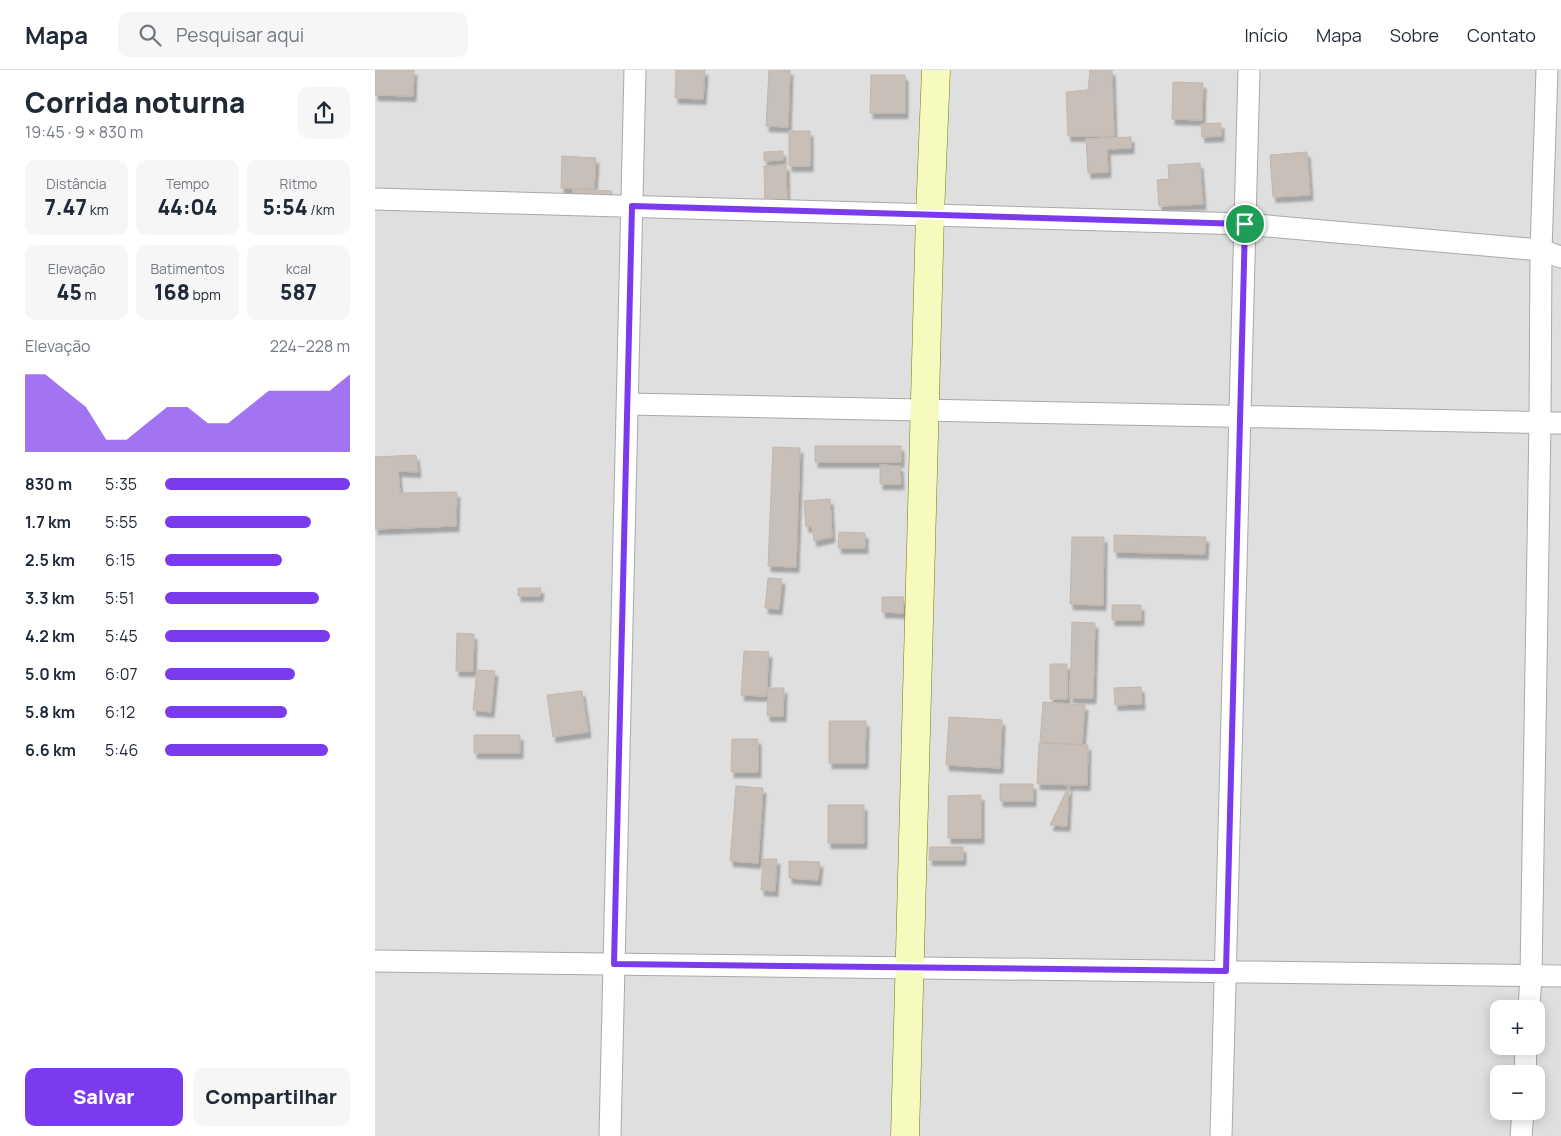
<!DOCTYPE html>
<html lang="pt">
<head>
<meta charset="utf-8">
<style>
  :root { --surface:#fff; --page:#f6f6f7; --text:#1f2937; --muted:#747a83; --line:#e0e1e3; --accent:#7c3aed }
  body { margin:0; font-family:Manrope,sans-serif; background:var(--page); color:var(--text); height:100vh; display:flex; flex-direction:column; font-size:19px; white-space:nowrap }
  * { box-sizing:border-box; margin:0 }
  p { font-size:16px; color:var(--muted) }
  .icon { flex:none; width:28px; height:28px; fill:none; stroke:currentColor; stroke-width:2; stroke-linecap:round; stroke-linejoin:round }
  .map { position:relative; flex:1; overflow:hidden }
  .sheet { display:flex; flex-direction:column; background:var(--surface); width:375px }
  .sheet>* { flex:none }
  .controls { position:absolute; left:1115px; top:930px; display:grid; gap:10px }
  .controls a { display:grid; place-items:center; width:55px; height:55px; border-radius:10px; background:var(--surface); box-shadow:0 2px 12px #0003; font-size:25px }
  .pin { position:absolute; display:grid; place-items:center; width:42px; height:42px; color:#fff; margin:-21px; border:2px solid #fff; border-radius:50%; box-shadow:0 1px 5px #0007 }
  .round { display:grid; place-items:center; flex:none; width:52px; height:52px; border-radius:10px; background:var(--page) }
  .summary { display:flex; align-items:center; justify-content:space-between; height:85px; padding:0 25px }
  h1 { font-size:28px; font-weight:800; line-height:38px }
  .stats { display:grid; grid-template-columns:repeat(3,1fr); gap:8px; height:85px; padding:5px 25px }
  .stats div { display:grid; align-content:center; border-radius:10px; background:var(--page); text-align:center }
  .stats b { font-size:21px; font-weight:800 }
  .stats small { font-size:14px; font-weight:400 }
  .stats p { font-size:14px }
  .chart { height:140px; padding:10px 25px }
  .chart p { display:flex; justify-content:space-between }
  .chart svg { width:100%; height:90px; margin-top:5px; fill:var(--accent); opacity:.7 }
  .cta { display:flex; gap:10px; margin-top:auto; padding:10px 25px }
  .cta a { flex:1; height:58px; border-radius:10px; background:var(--accent); color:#fff; font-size:20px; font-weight:800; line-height:58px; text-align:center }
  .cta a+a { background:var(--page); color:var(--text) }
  ul { padding:0 25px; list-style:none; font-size:16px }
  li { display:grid; grid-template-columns:80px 60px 1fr; align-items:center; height:38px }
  li i { height:12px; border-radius:6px; background:var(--accent) }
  header { display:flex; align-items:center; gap:30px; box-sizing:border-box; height:70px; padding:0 25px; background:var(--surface); border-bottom:1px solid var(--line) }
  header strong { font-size:24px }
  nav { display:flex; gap:28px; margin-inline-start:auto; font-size:18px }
  .search { width:350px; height:45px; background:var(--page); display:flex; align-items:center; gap:12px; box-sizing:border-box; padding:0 18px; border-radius:10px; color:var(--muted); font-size:19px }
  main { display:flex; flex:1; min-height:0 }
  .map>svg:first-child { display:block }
</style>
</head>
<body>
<header>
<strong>Mapa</strong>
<div class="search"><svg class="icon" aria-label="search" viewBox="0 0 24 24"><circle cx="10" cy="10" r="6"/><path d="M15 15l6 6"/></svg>Pesquisar aqui</div>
<nav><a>Início</a><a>Mapa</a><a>Sobre</a><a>Contato</a></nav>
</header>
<main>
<section class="sheet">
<div class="summary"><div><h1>Corrida noturna</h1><p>19:45 · 9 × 830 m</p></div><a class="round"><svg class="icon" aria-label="share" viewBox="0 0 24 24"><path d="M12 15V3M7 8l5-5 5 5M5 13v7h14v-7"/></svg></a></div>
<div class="stats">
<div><p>Distância</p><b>7.47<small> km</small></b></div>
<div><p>Tempo</p><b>44:04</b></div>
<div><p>Ritmo</p><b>5:54<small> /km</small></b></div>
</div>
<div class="stats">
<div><p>Elevação</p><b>45<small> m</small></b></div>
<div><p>Batimentos</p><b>168<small> bpm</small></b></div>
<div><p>kcal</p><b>587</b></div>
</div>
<div class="chart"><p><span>Elevação</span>224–228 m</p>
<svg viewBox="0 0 160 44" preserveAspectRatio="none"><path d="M0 44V6L10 6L20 14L30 22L40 38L50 38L60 30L70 22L80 22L90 30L100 30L110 22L120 14L130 14L140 14L150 14L160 6V44z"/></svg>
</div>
<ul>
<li><b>830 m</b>5:35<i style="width:100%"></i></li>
<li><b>1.7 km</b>5:55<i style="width:79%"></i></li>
<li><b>2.5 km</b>6:15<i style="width:63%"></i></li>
<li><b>3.3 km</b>5:51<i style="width:83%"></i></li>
<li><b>4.2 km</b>5:45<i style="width:89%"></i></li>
<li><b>5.0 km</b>6:07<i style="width:70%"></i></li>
<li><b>5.8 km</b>6:12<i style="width:66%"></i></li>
<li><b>6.6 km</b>5:46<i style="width:88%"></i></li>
</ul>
<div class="cta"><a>Salvar</a><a>Compartilhar</a></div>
</section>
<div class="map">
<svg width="1186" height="1066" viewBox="0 0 1186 1066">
  <defs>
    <filter id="shadow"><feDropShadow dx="3" dy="5.5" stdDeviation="1" flood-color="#0004"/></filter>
  </defs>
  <rect width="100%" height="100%" fill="#f2efe9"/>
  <path fill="#e0dfdf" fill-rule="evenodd" d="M0 0H1186V1066H0ZM1124 939H1161V976H1124ZM1124 1004H1161V1041H1124Z"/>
  <path fill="#c7bfb8" stroke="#c4b6ab" filter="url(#shadow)" d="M0 0H39L38 26 0 25Z
    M301 0H330L328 29 300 28Z
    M394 0H415L413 57 391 56Z
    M715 0H737L739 66H693L691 22 713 20Z
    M496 5H530V43H495Z
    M798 12 828 13 827 50 797 49Z
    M846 53V66L827 67 826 54Z
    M414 61H435V96H414Z
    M756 67V78L732 79 733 102 713 103 711 69Z
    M408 81V90L389 91V82Z
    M932 82 935 125 898 127 895 85Z
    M187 86 221 88 219 119 186 118Z
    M825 93 828 134 784 136 782 110 794 109 793 95Z
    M411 95 412 136 390 137 389 96Z
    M198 119 237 121 236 133 197 131Z
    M440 376H526V392H440Z
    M398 377 425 378 421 497 393 496Z
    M41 385 43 402 23 401 25 423 82 422 81 456 0 459V387Z
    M505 395 525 396 526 414H505Z
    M455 429 457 467 439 471 437 456 431 457 429 431Z
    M464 462 490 463V478H463Z
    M739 465 831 467 830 484 739 482Z
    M697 467H729L728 535 695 534Z
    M393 508 407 509 404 539 390 538Z
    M143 518H166L165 526H143Z
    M507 527H529L528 543 507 542Z
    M737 535H766V550H737Z
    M697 552 720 553 718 628H695Z
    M82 563 99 564 98 601H81Z
    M369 581 394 582 391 626 366 625Z
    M675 594H692V629H675Z
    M102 600 120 601 116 642 98 640Z
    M766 617 767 634 740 635 739 618Z
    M393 618H409L408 646H392Z
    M207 621 213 662 178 667 172 625Z
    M668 632 710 635 707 675 665 672Z
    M574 647 627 650 625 698 571 695Z
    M454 651H491L490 693H454Z
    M99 665H145V683H99Z
    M357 669H383V702H356Z
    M664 673 713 675 712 715 662 714Z
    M625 714H658V731H625Z
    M694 715 692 756 675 755Z
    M361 716 388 718 383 793 355 791Z
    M606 725V768H573V726Z
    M453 735H489V773H453Z
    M555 777H588V790H554Z
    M388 789H402L400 821 386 820Z
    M414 791 445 792 443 810 414 808Z"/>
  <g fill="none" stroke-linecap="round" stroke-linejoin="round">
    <defs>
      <path id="street" d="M0 129 870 154 1166 180 1186 187
        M253 334 1186 353
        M0 891 1186 906
        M1154 939 1156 905 1165 352 1166 180 1172 0
        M1150 1004 1151 976
        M235 1066 260 0
        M846 1066 874 0
        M1146 1066 1148 1041"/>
      <path id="secondary" d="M530 1066 555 145 561 0"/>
    </defs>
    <use href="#street" stroke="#a9a9a9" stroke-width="23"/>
    <use href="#secondary" stroke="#707d05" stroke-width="29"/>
    <use href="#street" stroke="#fff" stroke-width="21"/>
    <use href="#secondary" stroke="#f7fabf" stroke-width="28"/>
  </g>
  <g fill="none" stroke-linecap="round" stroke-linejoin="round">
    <defs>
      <path id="route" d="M257 136 870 154 851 901 239 894Z"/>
    </defs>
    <use href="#route" stroke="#fff" stroke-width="10"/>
    <use href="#route" stroke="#7c3aed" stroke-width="6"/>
  </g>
</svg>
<div class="controls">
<a>+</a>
<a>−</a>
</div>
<div class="pin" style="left:870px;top:154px;background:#1e9e55"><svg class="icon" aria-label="arrive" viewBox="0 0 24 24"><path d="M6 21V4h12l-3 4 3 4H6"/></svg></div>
</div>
</main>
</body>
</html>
